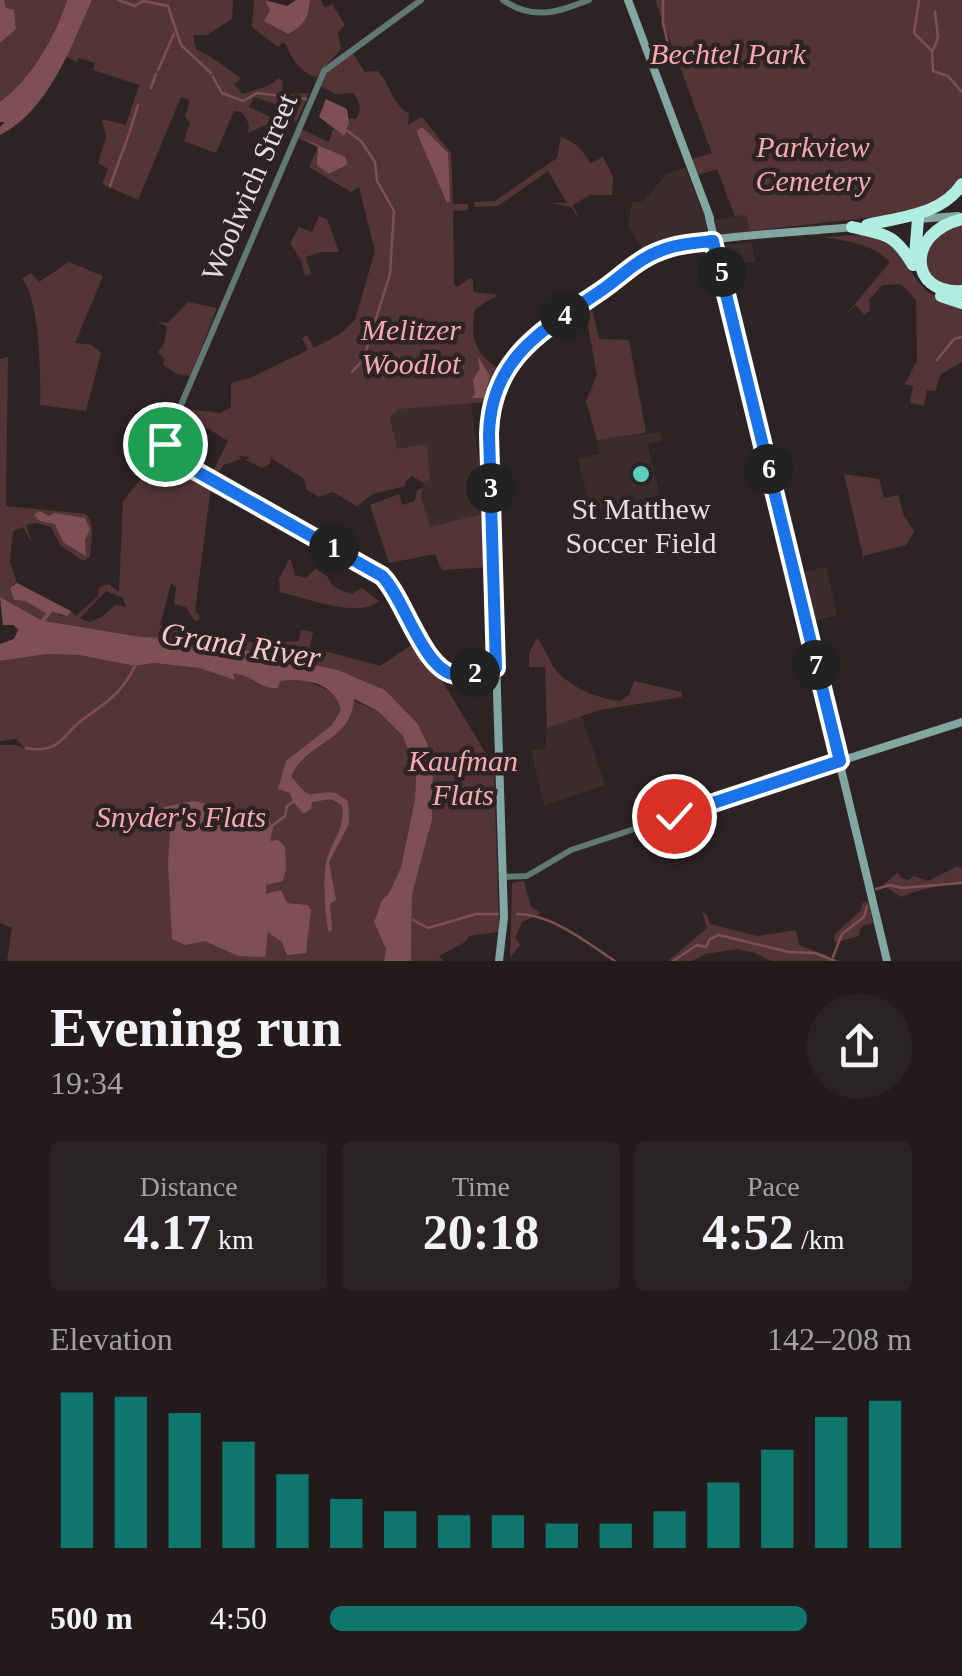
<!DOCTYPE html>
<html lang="en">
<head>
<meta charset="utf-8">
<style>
  :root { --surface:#221a1b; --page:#2a2324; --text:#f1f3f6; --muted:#a2a1a3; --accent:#0f766e }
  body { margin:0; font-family:Georgia,serif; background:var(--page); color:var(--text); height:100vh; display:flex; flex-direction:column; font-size:38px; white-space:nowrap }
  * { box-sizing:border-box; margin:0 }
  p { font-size:32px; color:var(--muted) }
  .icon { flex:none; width:55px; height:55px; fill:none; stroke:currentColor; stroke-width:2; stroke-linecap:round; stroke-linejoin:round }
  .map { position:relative; height:961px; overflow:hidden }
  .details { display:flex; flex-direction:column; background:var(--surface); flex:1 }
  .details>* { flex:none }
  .pin { position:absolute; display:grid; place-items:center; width:85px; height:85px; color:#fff; margin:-42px; border:5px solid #fff; border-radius:50%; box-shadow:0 2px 10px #0007 }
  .km { position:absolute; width:50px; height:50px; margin:-25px; border-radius:50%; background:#222; color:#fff; font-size:28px; line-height:50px; text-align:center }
  .round { display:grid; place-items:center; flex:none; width:105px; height:105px; border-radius:52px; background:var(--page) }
  .overview { display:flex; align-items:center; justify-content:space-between; height:170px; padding:0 50px }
  h1 { font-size:55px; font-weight:800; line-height:75px }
  .stats { display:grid; grid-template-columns:repeat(3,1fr); gap:15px; height:170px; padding:10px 50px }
  .stats div { display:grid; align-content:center; border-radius:10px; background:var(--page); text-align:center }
  .stats b { font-size:50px; font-weight:800 }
  .stats small { font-size:28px; font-weight:400 }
  .stats p { font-size:28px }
  .chart { height:280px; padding:20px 50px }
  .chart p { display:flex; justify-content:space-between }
  .chart svg { width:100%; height:180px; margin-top:10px; stroke:var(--accent); stroke-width:6 }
  ul { padding:0 50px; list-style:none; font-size:32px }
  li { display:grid; grid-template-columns:160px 120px 1fr; align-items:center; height:75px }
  li i { height:25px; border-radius:12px; background:var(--accent) }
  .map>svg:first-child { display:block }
</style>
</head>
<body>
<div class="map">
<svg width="962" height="961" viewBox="0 0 962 961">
  <rect width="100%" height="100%" fill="#2e2324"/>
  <path fill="#3d2c2d" d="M685 167 706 222V235L646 254 628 226 632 202 643 201 667 174Z
    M746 214 750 232 720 235 717 232 714 220Z
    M751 242 755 262 726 265 723 245Z
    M471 403 486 513 430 528 421 495 424 493 422 482 430 479 426 444 397 450 388 408Z
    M661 432 663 440 647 444 660 495 591 511 578 459 600 454 597 440Z
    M826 567 837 615 810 622 798 573Z
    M581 715 605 785 544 805 531 750 545 748 547 728Z"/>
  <path fill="#533537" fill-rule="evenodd" d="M4 0H67C55 37 32 78 0 102V43L16 29 14 11 6 8Z
    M92 0H233L232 19 207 35H193L196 49C203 52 236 73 241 79L234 84 242 94 268 86 279 78 283 81 282 89 290 94 309 93 296 123 287 108 254 97 249 107 284 123 282 127 270 123 248 133 249 124 242 112 234 111 216 153 184 141 190 123 185 116 190 100 181 97 138 200 102 184 108 169 98 163 106 137 102 119 126 125 139 85 93 70 95 63 79 58 77 62 65 56Z
    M254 0H265L292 33 310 8V0H321L325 8 332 4 345 25 338 32 341 49 316 77C301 73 290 57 286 44L282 43 278 47 252 27Z
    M655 0H962V176L943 199 902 214 750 231 746 215 735 216 717 169 698 175 692 159 712 153Z
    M351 51 365 72 378 71C390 85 392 103 409 114L408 125 422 117 451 153 453 204H468V210L453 211 454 284 457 287 470 278 473 279V292L498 295 475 309C470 338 474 354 501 370L488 402 398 409 390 417 397 449 427 444 430 480 422 482 412 476 405 482V486L373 494 357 506 333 492 319 497 307 490 304 479 271 458 270 464 262 468 246 460 250 457 239 456 241 459 224 465 215 477 211 475 228 441 184 414 186 409 220 413 231 407V383L250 378 308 350 302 338 307 335 314 348 340 334 355 320 375 251 359 187 351 192 309 167 318 147 297 138 301 129 329 142 333 129 344 135 346 118 356 119C363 108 359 102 353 93L336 94 320 86 325 74Z
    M561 136 578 146 591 163 603 157 613 176 612 195H590L573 205 579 219 571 207 549 203H567L548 171 498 206 475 207 474 202 495 201 557 158Z
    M319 216 327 219 339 252H321L306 257 311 274 305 276 301 260 290 243 299 227 312 232Z
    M962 222V288L937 283 925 267 931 238Z
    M876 234C902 243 906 272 925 289 935 299 949 302 962 307V362L941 374 935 391 927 390 924 406 910 403 913 386 905 384 917 361 916 300 901 284 882 285 869 300 870 310 864 315 856 305 844 317 890 262C871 243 847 241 822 237Z
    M69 262 103 276 75 343 92 345 101 353 86 411 40 405C41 375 40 300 22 279L31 273 39 282Z
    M188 302 217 308 190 376 177 374 163 365 164 359 158 352 164 344 167 326 156 322 168 323Z
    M591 305 599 339 629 340 646 433 597 440 586 401 597 375 585 310Z
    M8 357 6 506 86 514C96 526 91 542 90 557L83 561 60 545 51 527 37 523 26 525 32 543 23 527 13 531 10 562 17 583 13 584V600L25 601 46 612V616L52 612 62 616 71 611 76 616 98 596 99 587 109 584 119 592 123 501 159 456 211 486 195 611 200 617 198 621 194 620 186 607 174 604 176 587 171 583 160 625 255 643 298 641 301 630 313 632 310 647 380 666 418 641 494 767 499 932 469 936 465 942 439 956 443 961H411L412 894 432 820 417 723 385 690 338 670 215 644 179 638 141 637 41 620 0 597V359ZM106 591 123 598 126 607 115 605 102 617 89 622 80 618Z
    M844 474 879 479 884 498 898 495 904 516 914 531 906 545 863 556Z
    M423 489 421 496 430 527 486 513 489 567 442 570 435 554 389 563 370 505 399 494 402 505 415 501 417 490Z
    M290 558 295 575 306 578 315 569 327 576C331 588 340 590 352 594L362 588 379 601C359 619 306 598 280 592L279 579Z
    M537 638C546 649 550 665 559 674 575 689 599 699 620 701L629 695 634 681 682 692V697L599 710 547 728 545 667H529V653Z
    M47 654 79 655 135 666 154 663 199 668 234 680 233 674C251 673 261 690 278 688L279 681 304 680 378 711 403 736 409 748 416 773 415 799 401 867 389 893 382 900 374 922 386 949 384 961H7L12 928 0 923V745H15L25 749 16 739 0 741V661Z
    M958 866 962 869V883C948 882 915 891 901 897L883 885 898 872 900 877 908 880 914 876 928 881Z
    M524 881 531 907 541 913 522 922 515 938 520 945 510 958 512 883Z
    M868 902 873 923 862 926 858 936 835 943 834 935 861 910 862 903Z
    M702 911 707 915 710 924 757 936 796 930 799 945 840 961H771L755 953 737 949 705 954 692 961H668L707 928Z"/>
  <path fill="#7e5055" d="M0 0H4L6 8 14 10 16 29 0 43Z
    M67 0H92C71 47 48 111 0 135V127L5 122H0V102C32 78 55 37 67 0Z
    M265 0 287 6 296 0H310C310 16 302 28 288 34L264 21 270 10Z
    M326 99 347 109 349 123 344 136 319 117Z
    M422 127 448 153 450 201 447 203 418 135 417 131Z
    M302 138 345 157 348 164 329 174 317 165 318 147Z
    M477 355 490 376 484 398H472L475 394 473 380 480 368Z
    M39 511 49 516 55 513 85 518 90 529 85 540 86 556 63 542 55 524 40 521 34 515Z
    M17 583 71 611 67 616 52 612 45 621 141 637 179 638 215 644 338 670 385 690 417 723 427 743 433 770 432 820 412 894 411 961H384L386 949 374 922 382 900 389 893 401 867 415 799 416 773 403 736 378 711 354 699C351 742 306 742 291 776 314 805 306 790 336 793L348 801 349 824 329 862 336 900 330 904 332 929 329 933C325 916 322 876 327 859 332 840 346 827 342 805L331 799 312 802 311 809 304 814 293 802 290 793 278 789 286 761 332 725 341 710C335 682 304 678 280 681L278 688C260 690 251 673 233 674L235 680 199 668 154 663 135 666 79 655 47 654 0 661V644L14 639 18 630 14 625H3L0 597 41 620 46 613 25 601 14 600 10 588Z
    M193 801 244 811 269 820 273 828 270 841 278 840 285 847 286 869 283 881 266 885V894L281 890 287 903 307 905 311 910 306 953 287 955 282 942 268 932 265 957 238 956 205 941 185 945 172 939 168 862 170 832 162 828 158 817 164 807Z"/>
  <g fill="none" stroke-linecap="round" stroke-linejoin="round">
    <path stroke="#7e5055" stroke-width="2.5" d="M118 0 135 6 143 1 168 6 181 45 211 73
      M663 0V23L670 52
      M919 0 914 33 932 51 933 71 948 76 962 92
      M933 50 938 38 935 12
      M158 70 174 34
      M213 77 222 93 243 101 257 93 306 99
      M151 88 156 74
      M346 130 361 141 375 162 377 181 394 211 390 274 363 360 352 372
      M130 131 138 105
      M110 186 129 134
      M937 360 954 339 962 337
      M26 748C62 755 63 732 86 717 108 702 123 691 135 666
      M272 826 285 816 287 806 293 802
      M876 889 890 885 902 888 962 883
      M517 914C552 914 586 942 615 961
      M413 920 428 928 476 914H498
      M833 957 842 934 864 917 867 906
      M673 961 697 945 706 947 710 939 719 935 789 952 815 953 835 961"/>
    <path stroke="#617874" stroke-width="6" d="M503 0C533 21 557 12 589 0
      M163 439 166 441 163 444 160 441Z
      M166 440 324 71 421 0
      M166 442 180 462 382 576C405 599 424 673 457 675 470 676 484 671 497 668
      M503 877 527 876 571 850 840 761"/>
    <path stroke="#82a7a0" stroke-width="8" d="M628 0 710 218
      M709 217 887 961
      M917 219 958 216
      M840 761 962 722
      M499 961 504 917 489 434C489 357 552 326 607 287 627 272 645 253 671 247 730 234 793 233 853 227"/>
    <path stroke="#b2ede1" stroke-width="12" d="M962 219C906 232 908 295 962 291
      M867 225C900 217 942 215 962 184
      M852 227C886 235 894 233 913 265
      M915 256 918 219
      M941 296 962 303"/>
  </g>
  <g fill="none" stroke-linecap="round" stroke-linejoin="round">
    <defs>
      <path id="route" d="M165 444 180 462 382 576C405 599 424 673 457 675 470 676 484 671 496 668L489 434C491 356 545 329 602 290 622 276 638 259 660 251 676 244 695 243 713 241L840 761 674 816"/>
    </defs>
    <use href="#route" stroke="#fff" stroke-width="20"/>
    <use href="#route" stroke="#1a73e8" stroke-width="12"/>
  </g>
  <circle fill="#5bcebc" stroke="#2e2324" stroke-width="4" cx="641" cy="474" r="10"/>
  <g text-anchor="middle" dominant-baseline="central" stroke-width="9" stroke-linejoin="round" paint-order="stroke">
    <g font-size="30" font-style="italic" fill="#f7a9b0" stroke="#2e2324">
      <text x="728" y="53">Bechtel Park</text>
      <text x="813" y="146">Parkview<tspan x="813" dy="34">Cemetery</tspan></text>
      <text x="411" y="329">Melitzer<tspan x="411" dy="34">Woodlot</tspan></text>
      <text x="463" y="760">Kaufman<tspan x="463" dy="34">Flats</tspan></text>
      <text x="181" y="816">Snyder's Flats</text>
    </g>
    <g font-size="30" fill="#e4dddd" stroke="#2e2324">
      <text transform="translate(249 187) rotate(-67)">Woolwich Street</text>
    </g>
    <g font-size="30" fill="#e4dddd" stroke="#2e2324">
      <text x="641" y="508">St Matthew<tspan x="641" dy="34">Soccer Field</tspan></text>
    </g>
    <g font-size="32" font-style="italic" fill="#f6c6c9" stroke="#2e2324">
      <text transform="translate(241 645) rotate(9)">Grand River</text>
    </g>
  </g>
</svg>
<div class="pin" style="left:165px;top:444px;background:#1e9e55"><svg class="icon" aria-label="arrive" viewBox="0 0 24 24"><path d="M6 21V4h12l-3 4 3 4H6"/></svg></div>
<div class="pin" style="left:674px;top:816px;background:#d93025"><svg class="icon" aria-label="check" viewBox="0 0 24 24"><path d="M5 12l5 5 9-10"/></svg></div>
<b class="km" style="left:334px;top:548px">1</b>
<b class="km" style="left:475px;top:673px">2</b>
<b class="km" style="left:491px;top:488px">3</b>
<b class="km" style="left:565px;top:315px">4</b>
<b class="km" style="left:722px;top:272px">5</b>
<b class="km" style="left:769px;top:469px">6</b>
<b class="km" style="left:816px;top:665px">7</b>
</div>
<section class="details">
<div class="overview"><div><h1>Evening run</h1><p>19:34</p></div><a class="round"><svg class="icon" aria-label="share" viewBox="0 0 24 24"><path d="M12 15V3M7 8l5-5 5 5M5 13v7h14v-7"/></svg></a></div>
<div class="stats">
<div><p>Distance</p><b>4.17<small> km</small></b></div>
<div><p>Time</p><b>20:18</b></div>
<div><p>Pace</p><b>4:52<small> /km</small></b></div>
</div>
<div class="chart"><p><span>Elevation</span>142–208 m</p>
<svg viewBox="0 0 160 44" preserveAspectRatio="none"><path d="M5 44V6M15 44V7M25 44V11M35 44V18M45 44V26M55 44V32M65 44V35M75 44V36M85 44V36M95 44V38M105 44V38M115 44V35M125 44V28M135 44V20M145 44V12M155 44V8"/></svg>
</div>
<ul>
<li><b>500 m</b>4:50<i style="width:82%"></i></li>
</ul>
</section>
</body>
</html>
